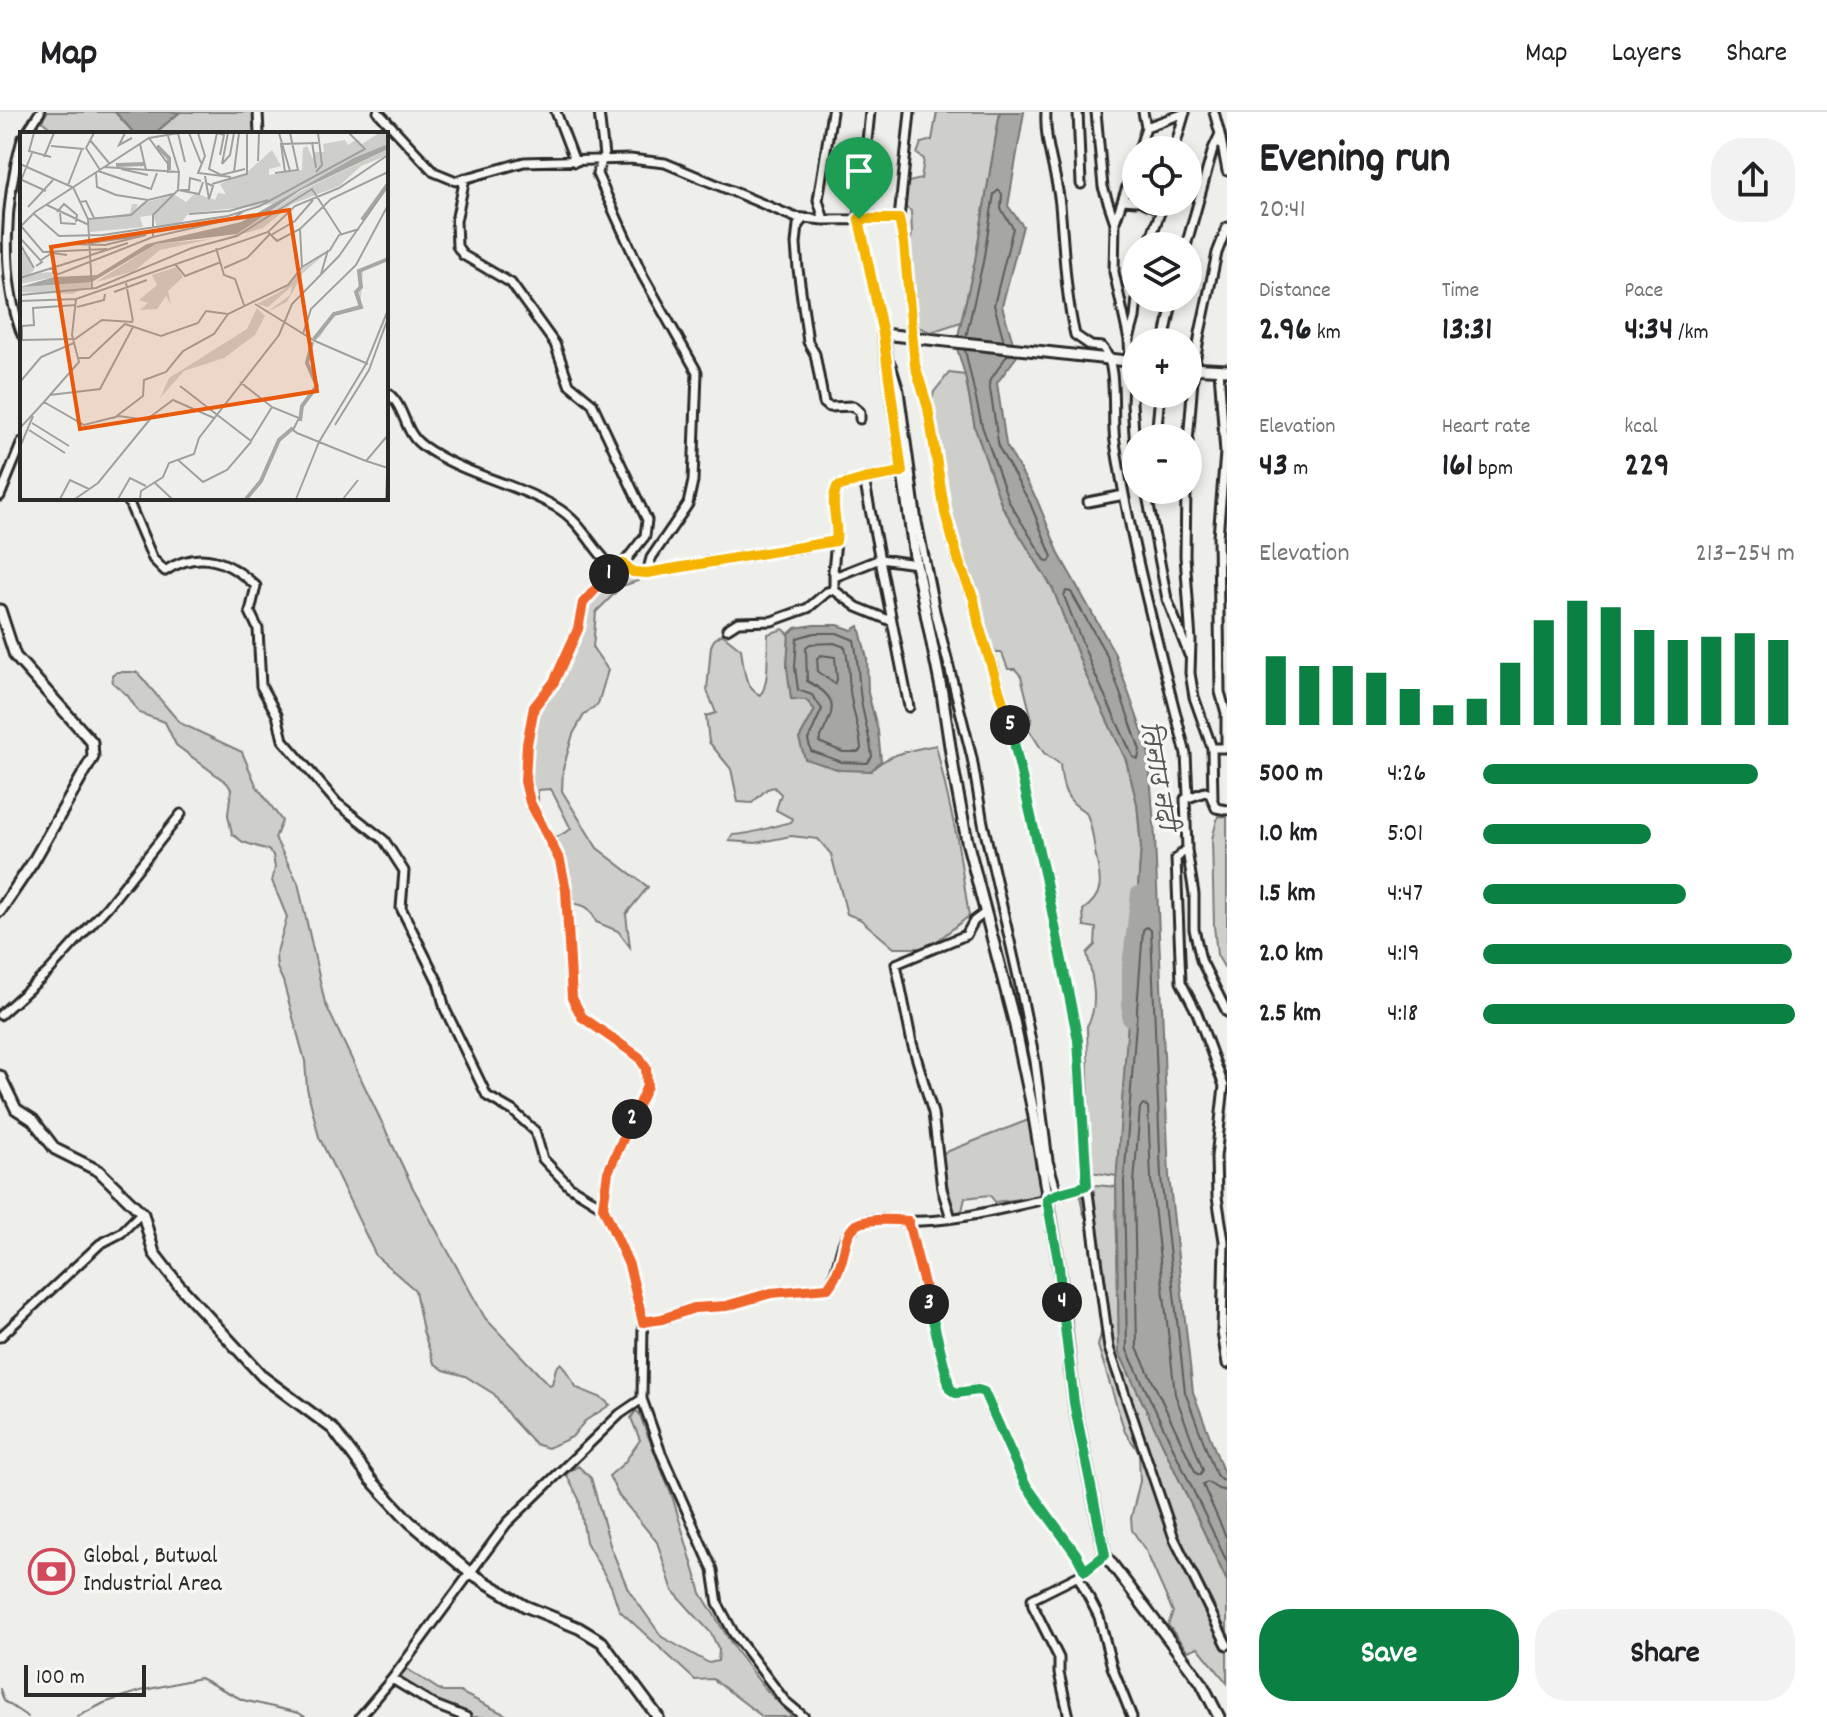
<!DOCTYPE html>
<html lang="en">
<head>
<meta charset="utf-8">
<style>
  :root { --surface:#fff; --page:#f2f2f2; --text:#202124; --muted:#757577; --line:#e0e0e0; --accent:#0b8043 }
  body { margin:0; font-family:Dekko,"Playpen Sans Deva",sans-serif; background:var(--page); color:var(--text); height:100vh; display:flex; flex-direction:column; font-size:30px; white-space:nowrap }
  * { box-sizing:border-box; margin:0 }
  p { font-size:26px; color:var(--muted) }
  .icon { flex:none; width:44px; height:44px; fill:none; stroke:currentColor; stroke-width:2; stroke-linecap:round; stroke-linejoin:round }
  .map { position:relative; flex:1; overflow:hidden }
  .drawer { display:flex; flex-direction:column; background:var(--surface); width:600px }
  .drawer>* { flex:none }
  .controls { position:absolute; left:1122px; top:24px; display:grid; gap:16px }
  .controls a { display:grid; place-items:center; width:80px; height:80px; border-radius:50%; background:var(--surface); box-shadow:0 4px 12px #0003; font-size:40px }
  .scale { position:absolute; left:24px; bottom:20px; width:122px; box-sizing:border-box; padding-left:8px; border:4px solid #2b2b2b; border-top:0; font-size:22px; line-height:28px; white-space:nowrap; color:#2b2b2b; -webkit-text-stroke:6px #f6f6f2; paint-order:stroke }
  .pin { position:absolute; display:grid; place-items:center; width:68px; height:68px; color:#fff; margin:-82px -34px; border-radius:50% 50% 50% 0; rotate:-45deg; box-shadow:0 0 8px #0007 }
  .pin .icon { rotate:45deg }
  .km { position:absolute; width:40px; height:40px; margin:-20px; border-radius:50%; background:#222; color:#fff; font-size:22px; line-height:40px; text-align:center }
  .round { display:grid; place-items:center; flex:none; width:84px; height:84px; border-radius:32px; background:var(--page) }
  .headline { display:flex; align-items:center; justify-content:space-between; height:136px; padding:0 32px }
  h1 { font-size:44px; font-weight:700; line-height:60px }
  .figures { display:grid; grid-template-columns:repeat(3,1fr); gap:12px; height:136px; padding:8px 32px }
  .figures div { display:grid; align-content:center }
  .figures b { font-size:34px; font-weight:700 }
  .figures small { font-size:22px; font-weight:400 }
  .figures p { font-size:22px }
  .chart { height:224px; padding:16px 32px }
  .chart p { display:flex; justify-content:space-between }
  .chart svg { width:100%; height:144px; margin-top:8px; stroke:var(--accent); stroke-width:6 }
  .cta { display:flex; gap:16px; margin-top:auto; padding:16px 32px }
  .cta a { flex:1; height:92px; border-radius:32px; background:var(--accent); color:#fff; font-size:32px; font-weight:700; line-height:92px; text-align:center }
  .cta a+a { background:var(--page); color:var(--text) }
  ul { padding:0 32px; list-style:none; font-size:26px }
  li { display:grid; grid-template-columns:128px 96px 1fr; align-items:center; height:60px }
  li i { height:20px; border-radius:10px; background:var(--accent) }
  header { display:flex; align-items:center; gap:48px; box-sizing:border-box; height:112px; padding:0 40px; background:var(--surface); border-bottom:2px solid var(--line) }
  header strong { font-size:38px }
  nav { display:flex; gap:44px; margin-inline-start:auto; font-size:28px }
  main { display:flex; flex:1; min-height:0 }
  .map>svg:first-child { display:block }
</style>
</head>
<body>
<header>
<strong>Map</strong>
<nav><a>Map</a><a>Layers</a><a>Share</a></nav>
</header>
<main>
<div class="map">
<svg width="1227" height="1605" viewBox="0 0 1227 1605">
  <rect width="100%" height="100%" fill="#eeeeea"/>
  <filter id="ink" filterUnits="userSpaceOnUse"><feTurbulence type="fractalNoise" baseFrequency=".0125" numOctaves="2"/><feDisplacementMap in="SourceGraphic" scale="16" xChannelSelector="R" yChannelSelector="G"/><feConvolveMatrix kernelMatrix="1 2 1 2 8 2 1 2 1" color-interpolation-filters="sRGB"/></filter>
  <g filter="url(#ink)">
    <path fill="#cececa" stroke="#7c7c7a" stroke-width="2" d="M47 0H115L135 22H57L42 9Z
      M180 0H254L255 22H154Z
      M937 0H1000L975 149 961 210 931 220 915 214 916 192 908 138 912 122 911 99 899 91 901 72 921 67 924 47 917 42 921 31 932 28Z
      M949 261 965 263 975 316 1002 394 1053 477 1085 561 1126 648 1137 691 1141 735 1117 1064 1090 1060 1087 914C1100 894 1092 863 1087 841L1095 833 1096 816 1084 814 1083 798C1108 780 1099 764 1095 739 1093 725 1092 713 1086 700 1065 689 1062 675 1060 652L1044 641 1028 616 1032 608 1021 564 1015 557H1008L1002 541H996L983 523V511L966 456H962L947 402 939 330 931 292 934 280Z
      M621 457 638 469 622 474 596 500 593 536 608 558 598 592 584 603 573 622 563 657 562 679 597 736 648 775 626 802 630 835 618 819 596 810C591 795 585 793 570 791L565 752 552 728 571 717 551 677 538 678V690L532 689C526 661 527 630 535 603 541 587 555 577 562 562 577 526 582 475 621 457Z
      M783 517 789 522 787 555 815 598 799 627 870 659C889 641 912 638 936 633L957 726 969 804 928 836H894L860 807 847 802 831 742 818 727 791 724 756 731 729 729 732 723C753 723 771 714 791 710L793 707 776 698 781 682 774 675 767 677 752 691 738 690 731 657 709 630 706 604 716 601 707 578 711 534 714 528 722 522 741 537C744 554 743 575 760 583 770 573 767 538 768 522Z
      M117 560H137L180 611 242 640 256 673 282 709 275 726 298 771 325 891 413 1076 485 1206 549 1273 552 1272 556 1256 561 1251 577 1276 602 1286 610 1293 585 1309 572 1325 548 1336 535 1332 511 1306 494 1282 465 1264 444 1258 434 1251 423 1219 415 1178 376 1144 319 1025 307 976 305 949 283 869 277 856 276 843 287 805 272 769 275 756 273 743 268 738 243 730 232 722 228 703 231 677 227 671 176 633 165 610 139 601 128 584 113 571 112 564Z
      M1218 704 1227 705V860L1217 843 1214 814 1212 727Z
      M1031 1007 1042 1077 1037 1085 995 1090 990 1083 965 1086 962 1099 953 1101 941 1042Z
      M1096 1073 1116 1075 1119 1240 1227 1469V1571L1198 1535 1188 1539 1168 1513 1173 1500 1146 1439 1132 1418 1131 1406 1140 1369 1139 1340 1125 1320 1098 1234 1105 1205 1099 1137 1083 1100 1079 1078Z
      M636 1299 639 1301 673 1387 701 1481 736 1539 763 1574 792 1605H763L713 1567 695 1568 619 1498 611 1474 586 1430 579 1387 566 1362 578 1354 591 1366 611 1436 628 1477 662 1525 709 1551 718 1549 719 1538 711 1521 673 1479 657 1430 619 1384 609 1364 624 1351 640 1328 631 1306Z
      M404 1555 443 1580H460L510 1605H472L440 1592 396 1566Z"/>
    <path fill="#a6a6a3" stroke="#757573" stroke-width="2" d="M115 0H180L154 22H135Z
      M1000 0H1024L1008 94 1023 114 1002 194 1017 244 997 271 1006 333 1037 388 1060 444 1114 540 1148 636 1155 726 1169 1064 1193 1280 1227 1370V1469L1119 1240 1116 1070 1141 735 1137 691 1126 648 1085 561 1053 477 1002 394 975 316 965 263 956 233 975 149Z
      M814 513H838L852 518 859 514 867 547 868 581 878 619 881 649 871 659 840 658 805 647 799 627 815 598 806 588 791 587 787 555 789 522 795 516Z"/>
    <g fill="none" stroke-linecap="round" stroke-linejoin="round">
      <path stroke="#5c5c5b" stroke-width="2" d="M966 225 983 150 994 82 999 78 1002 82 1001 97 1013 116 994 193 1004 229
        M965 238 982 314 1009 390 1045 448 1049 450 1052 445 1030 391 999 336 989 270 1008 242
        M1066 479 1071 480 1107 544 1140 638 1138 647 1133 645 1093 558 1064 484Z
        M814 521H837L854 528C858 546 858 562 860 580 862 602 870 623 872 645L867 651 842 650 811 639 808 628 822 597 812 583 798 578 795 555 797 526Z
        M834 531 845 535C850 552 848 569 851 586 854 604 860 619 861 637L858 640H843L819 630C831 600 845 589 807 569L806 535 810 532Z
        M821 543 835 545 837 568 835 572 818 560 817 546Z
        M1143 992 1148 995 1151 1067 1175 1282 1203 1358 1200 1363 1196 1361 1137 1236 1134 1071 1140 996Z
        M1227 1369 1221 1368 1216 1363 1185 1280 1161 1065 1151 818 1146 815 1143 818 1124 1070 1127 1238 1227 1450
        M1227 1379 1218 1377 1207 1370 1203 1373 1227 1427"/>
      <path stroke="#757573" stroke-width="2" d="M0 1577 4 1589 28 1605
        M77 1605 104 1591 140 1579 200 1566 243 1588 299 1601 305 1605"/>
      <path stroke="#a6a6a3" stroke-width="14" d="M1129 907V854L1138 781"/>
      <defs>
        <path id="minor" d="M258 0 259 22
          M378 0 434 60 456 69 524 50 630 47 665 51 794 105 824 108 899 107
          M556 0 575 50
          M599 0 604 44 597 62 643 164 697 260 693 369 688 392 651 446 647 461
          M870 0 859 107 883 222
          M910 0 899 107 904 131 915 253 928 296 945 401 960 454 974 487 979 514 1009 607 1045 765 1078 928 1087 1073 1109 1236 1174 1426 1227 1533
          M1046 0C1044 32 1057 61 1060 93 1064 136 1065 180 1075 223L1091 234 1102 235C1119 252 1111 305 1115 330 1131 435 1160 539 1186 642L1188 684
          M1078 0 1081 72
          M1096 0 1103 75 1115 111 1114 160 1129 228 1130 248
          M1143 0 1146 15
          M26 22 40 0
          M1220 22 1227 59
          M22 27C5 88 0 164 22 223
          M1139 38 1146 15 1185 1
          M1174 38 1185 0
          M465 66 456 109 457 134 463 143 511 171 555 232 569 272 592 291 647 408 645 424 623 452 614 457 583 491 578 517 554 570 534 595 527 632 525 669 530 690 560 749 566 778 572 886 582 905 639 945 646 956 647 974 608 1060 603 1095
          M1123 88 1136 89
          M1143 90 1161 98 1148 134
          M804 106 798 113 796 132 798 157 808 230 815 242 824 291 829 295 853 294 860 300V307
          M824 108 818 88 832 0
          M1115 110 1136 48
          M1186 134 1213 37 1220 22 1214 0
          M1129 227 1135 206 1137 186
          M1164 230 1173 186
          M1134 249 1132 291 1136 351
          M888 252 891 253 899 279 917 410 935 499 972 646 983 711 1019 869 1035 949 1048 1049 1057 1081
          M386 280C406 293 403 321 423 334 464 363 513 370 556 395 582 410 592 437 614 457
          M1156 326 1160 282
          M1188 330 1194 256 1200 221 1217 141 1227 115
          M864 367 909 595
          M1146 378 1167 487 1189 543
          M1186 378 1185 444 1191 529 1190 561 1194 585 1212 636H1226V601L1220 580 1218 425 1225 341 1219 258
          M0 384 22 330
          M127 386 153 447 165 459C200 436 229 449 256 474L250 500 258 517 261 574 277 603 283 628 337 691 384 728 404 759 401 796 438 870 445 897 487 984 513 999 535 1019 543 1047 569 1074 603 1095 629 1153 643 1210 642 1287 661 1341 713 1458 718 1492 734 1522 785 1589 804 1605
          M1088 390 1124 383
          M836 429C839 410 829 394 837 375L864 367 902 360
          M623 452 633 460 647 461 836 429 833 459 837 464 880 447 916 452
          M834 462V478L857 495 891 509
          M727 517 738 510 772 509 808 496 827 480 834 478
          M1212 636 1213 686
          M1227 698 1216 696 1210 682 1205 680 1185 687 1187 736 1176 747 1181 870 1197 901 1224 974 1216 1045 1217 1085 1224 1129 1222 1220 1227 1252
          M1187 738 1194 782V817L1201 848 1227 900
          M0 903 48 860 108 794 181 702
          M951 1106 942 1077 933 1001 912 931 896 852 966 823 974 809 986 800
          M908 1109 950 1277 956 1281 978 1278 984 1280 1025 1372 1076 1442 1085 1459
          M643 1210 662 1207 694 1196 726 1194 771 1181 828 1176C840 1160 837 1135 850 1120 865 1102 886 1108 907 1109 953 1111 1002 1096 1047 1087 1060 1079 1073 1079 1087 1073
          M0 1225 100 1132 121 1121 138 1104 143 1102
          M1078 1464 1099 1505 1112 1555 1132 1605
          M392 1567 435 1593 466 1605
          M360 1605 392 1567 507 1411 620 1302 642 1287
          M1069 1605 1059 1561V1546L1033 1494 1032 1487 1078 1464 1105 1443"/>
        <path id="tertiary" d="M1136 250 883 222 916 452 942 581 954 661 967 729 1014 909 1033 999 1059 1154 1074 1291 1105 1443 1201 1570 1219 1605
          M1188 256 1227 258
          M0 498 15 544 92 630 93 645 33 750 0 799
          M0 964 16 997 33 1008 55 1037 99 1059 143 1102 154 1141 178 1172 263 1265 333 1317 371 1368 410 1410 469 1460 525 1494 579 1516 602 1530 658 1605"/>
      </defs>
      <use href="#minor" stroke="#2b2b2b" stroke-width="13"/>
      <use href="#tertiary" stroke="#2b2b2b" stroke-width="15"/>
      <use href="#minor" stroke="#f6f6f2" stroke-width="7"/>
      <use href="#tertiary" stroke="#f6f6f2" stroke-width="9"/>
    </g>
  </g>
  <g fill="none" stroke-linecap="round" stroke-linejoin="round" filter="url(#ink)">
    <defs>
      <path id="split-1" d="M609 462 623 452 633 460 647 461 836 429C839 410 829 394 837 375L864 367 902 360 883 222 859 107"/>
      <path id="split-2" d="M609 462 583 491 578 517 554 570 534 595 527 632 525 669 530 690 560 749 566 778 572 886 582 905 639 945 646 956 647 974 632 1007"/>
      <path id="split-3" d="M632 1007 608 1060 603 1095 629 1153 643 1210 662 1207 694 1196 726 1194 771 1181 828 1176C861 1131 823 1101 908 1109L929 1192"/>
      <path id="split-4" d="M929 1192 950 1277 956 1281 978 1278 984 1280 1025 1372 1076 1442 1085 1459 1105 1443 1074 1291 1062 1190"/>
      <path id="split-5" d="M1010 613 1045 765 1078 928 1087 1073C1073 1079 1060 1079 1047 1087L1059 1154 1062 1190"/>
      <path id="split-6" d="M859 107H899L904 131 915 253 928 296 945 401 960 454 974 487 979 514 1010 613"/>
    </defs>
    <use href="#split-1" stroke="#fff" stroke-width="16"/>
    <use href="#split-2" stroke="#fff" stroke-width="16"/>
    <use href="#split-3" stroke="#fff" stroke-width="16"/>
    <use href="#split-4" stroke="#fff" stroke-width="16"/>
    <use href="#split-5" stroke="#fff" stroke-width="16"/>
    <use href="#split-6" stroke="#fff" stroke-width="16"/>
    <use href="#split-1" stroke="#f5b400" stroke-width="10"/>
    <use href="#split-2" stroke="#f0652b" stroke-width="10"/>
    <use href="#split-3" stroke="#f0652b" stroke-width="10"/>
    <use href="#split-4" stroke="#22a559" stroke-width="10"/>
    <use href="#split-5" stroke="#22a559" stroke-width="10"/>
    <use href="#split-6" stroke="#f5b400" stroke-width="10"/>
  </g>
  <defs>
    <symbol id="bank-ring" viewBox="-11 -11 22 22"><circle r="9.5" fill="#f6f6f2" stroke="#d1495b" stroke-width="1.5"/><path d="M-6-4H6V4H-6ZM0-2.3a2.3 2.3 0 1 0 0 4.6a2.3 2.3 0 1 0 0-4.6Z" fill="#d1495b"/></symbol>
  </defs>
  <g fill-rule="evenodd">
    <use href="#bank-ring" x="26" y="1434" width="51" height="51"/>
  </g>
  <g text-anchor="middle" dominant-baseline="central" stroke-width="7" stroke-linejoin="round" paint-order="stroke">
    <g font-size="24" fill="#2b2b2b" stroke="#f6f6f2" text-anchor="start">
      <text x="83" y="1445">Global , Butwal<tspan x="83" dy="28">Industrial Area</tspan></text>
    </g>
    <g font-size="26" font-style="italic" fill="#565655" stroke="#f6f6f2">
      <text transform="translate(1157 664) rotate(80)">तिनाउ नदी</text>
    </g>
  </g>
  <g transform="translate(20 20)">
    <rect width="368" height="368" fill="#eeeeea"/>
    <path d="M359 1 368 3V12L254 72 169 81 156 97 139 101 133 83 120 85 123 95 70 100 69 88 110 81 112 72H118L116 77 122 71 155 63 166 70 175 61 195 68 198 61 206 62 200 52 226 41 252 18 261 34 249 37V43L282 38 283 16 287 14 293 27 295 20H304L303 12 325 8 328 13 337 7 342 12ZM368 17V23L341 34 319 54 272 72 243 96 193 110 217 102 281 59ZM191 107 140 118 114 139 76 150 136 112ZM0 118 10 125 14 138 10 142 31 140 34 145 0 152ZM306 121 283 141 267 170 247 180 270 163 272 154 248 175 237 172 263 158 283 136ZM368 126V129L343 138 340 176 312 185 300 205 293 207 311 183 338 173 339 138ZM156 135 163 145 148 159 151 172 146 164 137 177 120 178 128 171 119 168 137 153 132 143ZM29 149 69 150 71 154 52 162 0 160V155ZM237 176 245 184 235 203 204 226 164 239 140 266 149 246 227 197Z" fill="#cececa"/>
    <path d="M368 12V17L281 58 217 102 136 112 72 150 0 155 34 145 77 143 127 112 221 90 334 26Z" fill="#a6a6a3"/>
    <path fill="none" stroke="#a6a6a3" stroke-width="4" d="M137 14 149 26V38M96 33 125 32M342 88 368 52M294 207 314 182 341 175 336 160 341 155 339 139 368 127M280 289 282 274 297 254 287 231 292 210M226 367 241 349 259 308 273 296"/>
    <path fill="none" stroke="#a0a09e" stroke-width="2" d="M14 1 9 19 31 25M74 1 66 16 80 38M105 1 99 13 112 6M158 1 165 30M169 1 181 31M178 1 185 24 178 41 211 45M197 1 189 37 201 43 225 37M198 1 204 3 200 23M259 1 270 39M148 4 159 40 158 58 133 83V105L212 87 224 79M129 6 148 32V41M70 8 89 31M292 10 296 36M120 12 126 38M31 14 64 17M24 25 34 1M238 29 239 1M0 32 52 55M202 32 210 23 214 1M202 32 208 1M84 35 159 40M101 37 128 43M78 39 131 57 137 41M214 40 219 1M265 40 261 12 298 11M296 40 302 33 298 1M76 41 77 55 96 63 128 68 153 62M255 41 278 38 270 1M185 44 189 67 193 54 186 51M2 48 26 59M0 51 12 21M192 52 227 42V1M48 53 62 17M53 55 68 87 72 157M158 58 179 62 183 50M161 58H169L170 46 181 49M60 70 66 69 74 86M27 73 69 93M8 75 33 48M37 80 44 72 57 83 56 90M13 81 39 104 83 103 208 84 240 74 345 17 329 1M40 81 41 91 56 92M169 82 209 79 248 68M68 87 111 83 128 68M1 94 23 120 87 117M0 95 15 80 129 6 159 1M248 100 257 109 280 97 311 67 368 40M251 103 275 89 293 68M0 106 22 130 16 134M0 112 14 136M46 112 85 113 126 103 70 111M196 116 204 143 215 147 224 173M71 123 108 111M21 128 32 121 47 123M155 132 165 144 201 130M33 135V141L39 142 133 105M282 135 310 118 319 103 339 97M204 136 227 126 250 102M301 142 308 118M0 146 70 124M106 151 113 189M94 160 127 148M0 163 76 156 172 116 217 104 292 57 321 102M0 169 56 167 248 100 275 74 319 56 368 23M235 172 295 209 348 232M57 175 84 168 85 162M113 195 80 257 30 263 24 270 64 293 99 284 126 288 153 268 194 286M283 202 291 177 336 133 368 73M1 208 55 207 82 188 113 190M2 208V194L14 193 13 176 56 173M59 226H69L105 192 141 204 178 191 186 179 208 182M0 250 21 225 54 211M220 250 252 275M160 254 231 309 252 275 279 286 273 298 277 301 346 329M30 263 59 230 52 203 56 167M94 286 123 264 124 248 146 240 163 219 194 202 208 182 268 153 282 135 280 97M12 291 49 314M315 293 349 238 368 186M0 296 24 270M9 298 45 321M368 303 346 329 368 336M0 315 13 284M158 328 183 350 207 338 231 310M134 350 152 367M40 367 50 348 69 357M55 367 78 351 131 286M98 367 110 346 126 354M120 367 121 359 143 345 149 331 174 322 179 306 259 203 272 172 319 124 368 54M276 367 299 310 346 232 368 178M323 367 338 348M366 367 368 320"/>
    <path fill="#e8590c" fill-opacity="0.15" stroke="#e8590c" stroke-width="4" d="M269 78 297 259 60 297 31 115Z"/>
    <rect width="368" height="368" fill="none" stroke="#2b2b2b" stroke-width="4"/>
  </g>
</svg>
<div class="controls">
<a><svg class="icon" aria-label="locate" viewBox="0 0 24 24"><circle cx="12" cy="12" r="6"/><path d="M12 2v4M12 18v4M2 12h4M18 12h4"/></svg></a>
<a><svg class="icon" aria-label="layers" viewBox="0 0 24 24"><path d="M12 4l9 5-9 5-9-5zM3 14l9 5 9-5"/></svg></a>
<a>+</a>
<a>−</a>
</div>
<div class="scale">100 m</div>
<div class="pin" style="left:859px;top:107px;background:#1e9e55"><svg class="icon" aria-label="arrive" viewBox="0 0 24 24"><path d="M6 21V4h12l-3 4 3 4H6"/></svg></div>
<b class="km" style="left:609px;top:462px">1</b>
<b class="km" style="left:632px;top:1007px">2</b>
<b class="km" style="left:929px;top:1192px">3</b>
<b class="km" style="left:1062px;top:1190px">4</b>
<b class="km" style="left:1010px;top:613px">5</b>
</div>
<section class="drawer">
<div class="headline"><div><h1>Evening run</h1><p>20:41</p></div><a class="round"><svg class="icon" aria-label="share" viewBox="0 0 24 24"><path d="M12 15V3M7 8l5-5 5 5M5 13v7h14v-7"/></svg></a></div>
<div class="figures">
<div><p>Distance</p><b>2.96<small> km</small></b></div>
<div><p>Time</p><b>13:31</b></div>
<div><p>Pace</p><b>4:34<small> /km</small></b></div>
</div>
<div class="figures">
<div><p>Elevation</p><b>43<small> m</small></b></div>
<div><p>Heart rate</p><b>161<small> bpm</small></b></div>
<div><p>kcal</p><b>229</b></div>
</div>
<div class="chart"><p><span>Elevation</span>213–254 m</p>
<svg viewBox="0 0 160 44" preserveAspectRatio="none"><path d="M5 44V23M15 44V26M25 44V26M35 44V28M45 44V33M55 44V38M65 44V36M75 44V25M85 44V12M95 44V6M105 44V8M115 44V15M125 44V18M135 44V17M145 44V16M155 44V18"/></svg>
</div>
<ul>
<li><b>500 m</b>4:26<i style="width:88%"></i></li>
<li><b>1.0 km</b>5:01<i style="width:54%"></i></li>
<li><b>1.5 km</b>4:47<i style="width:65%"></i></li>
<li><b>2.0 km</b>4:19<i style="width:99%"></i></li>
<li><b>2.5 km</b>4:18<i style="width:100%"></i></li>
</ul>
<div class="cta"><a>Save</a><a>Share</a></div>
</section>
</main>
</body>
</html>
